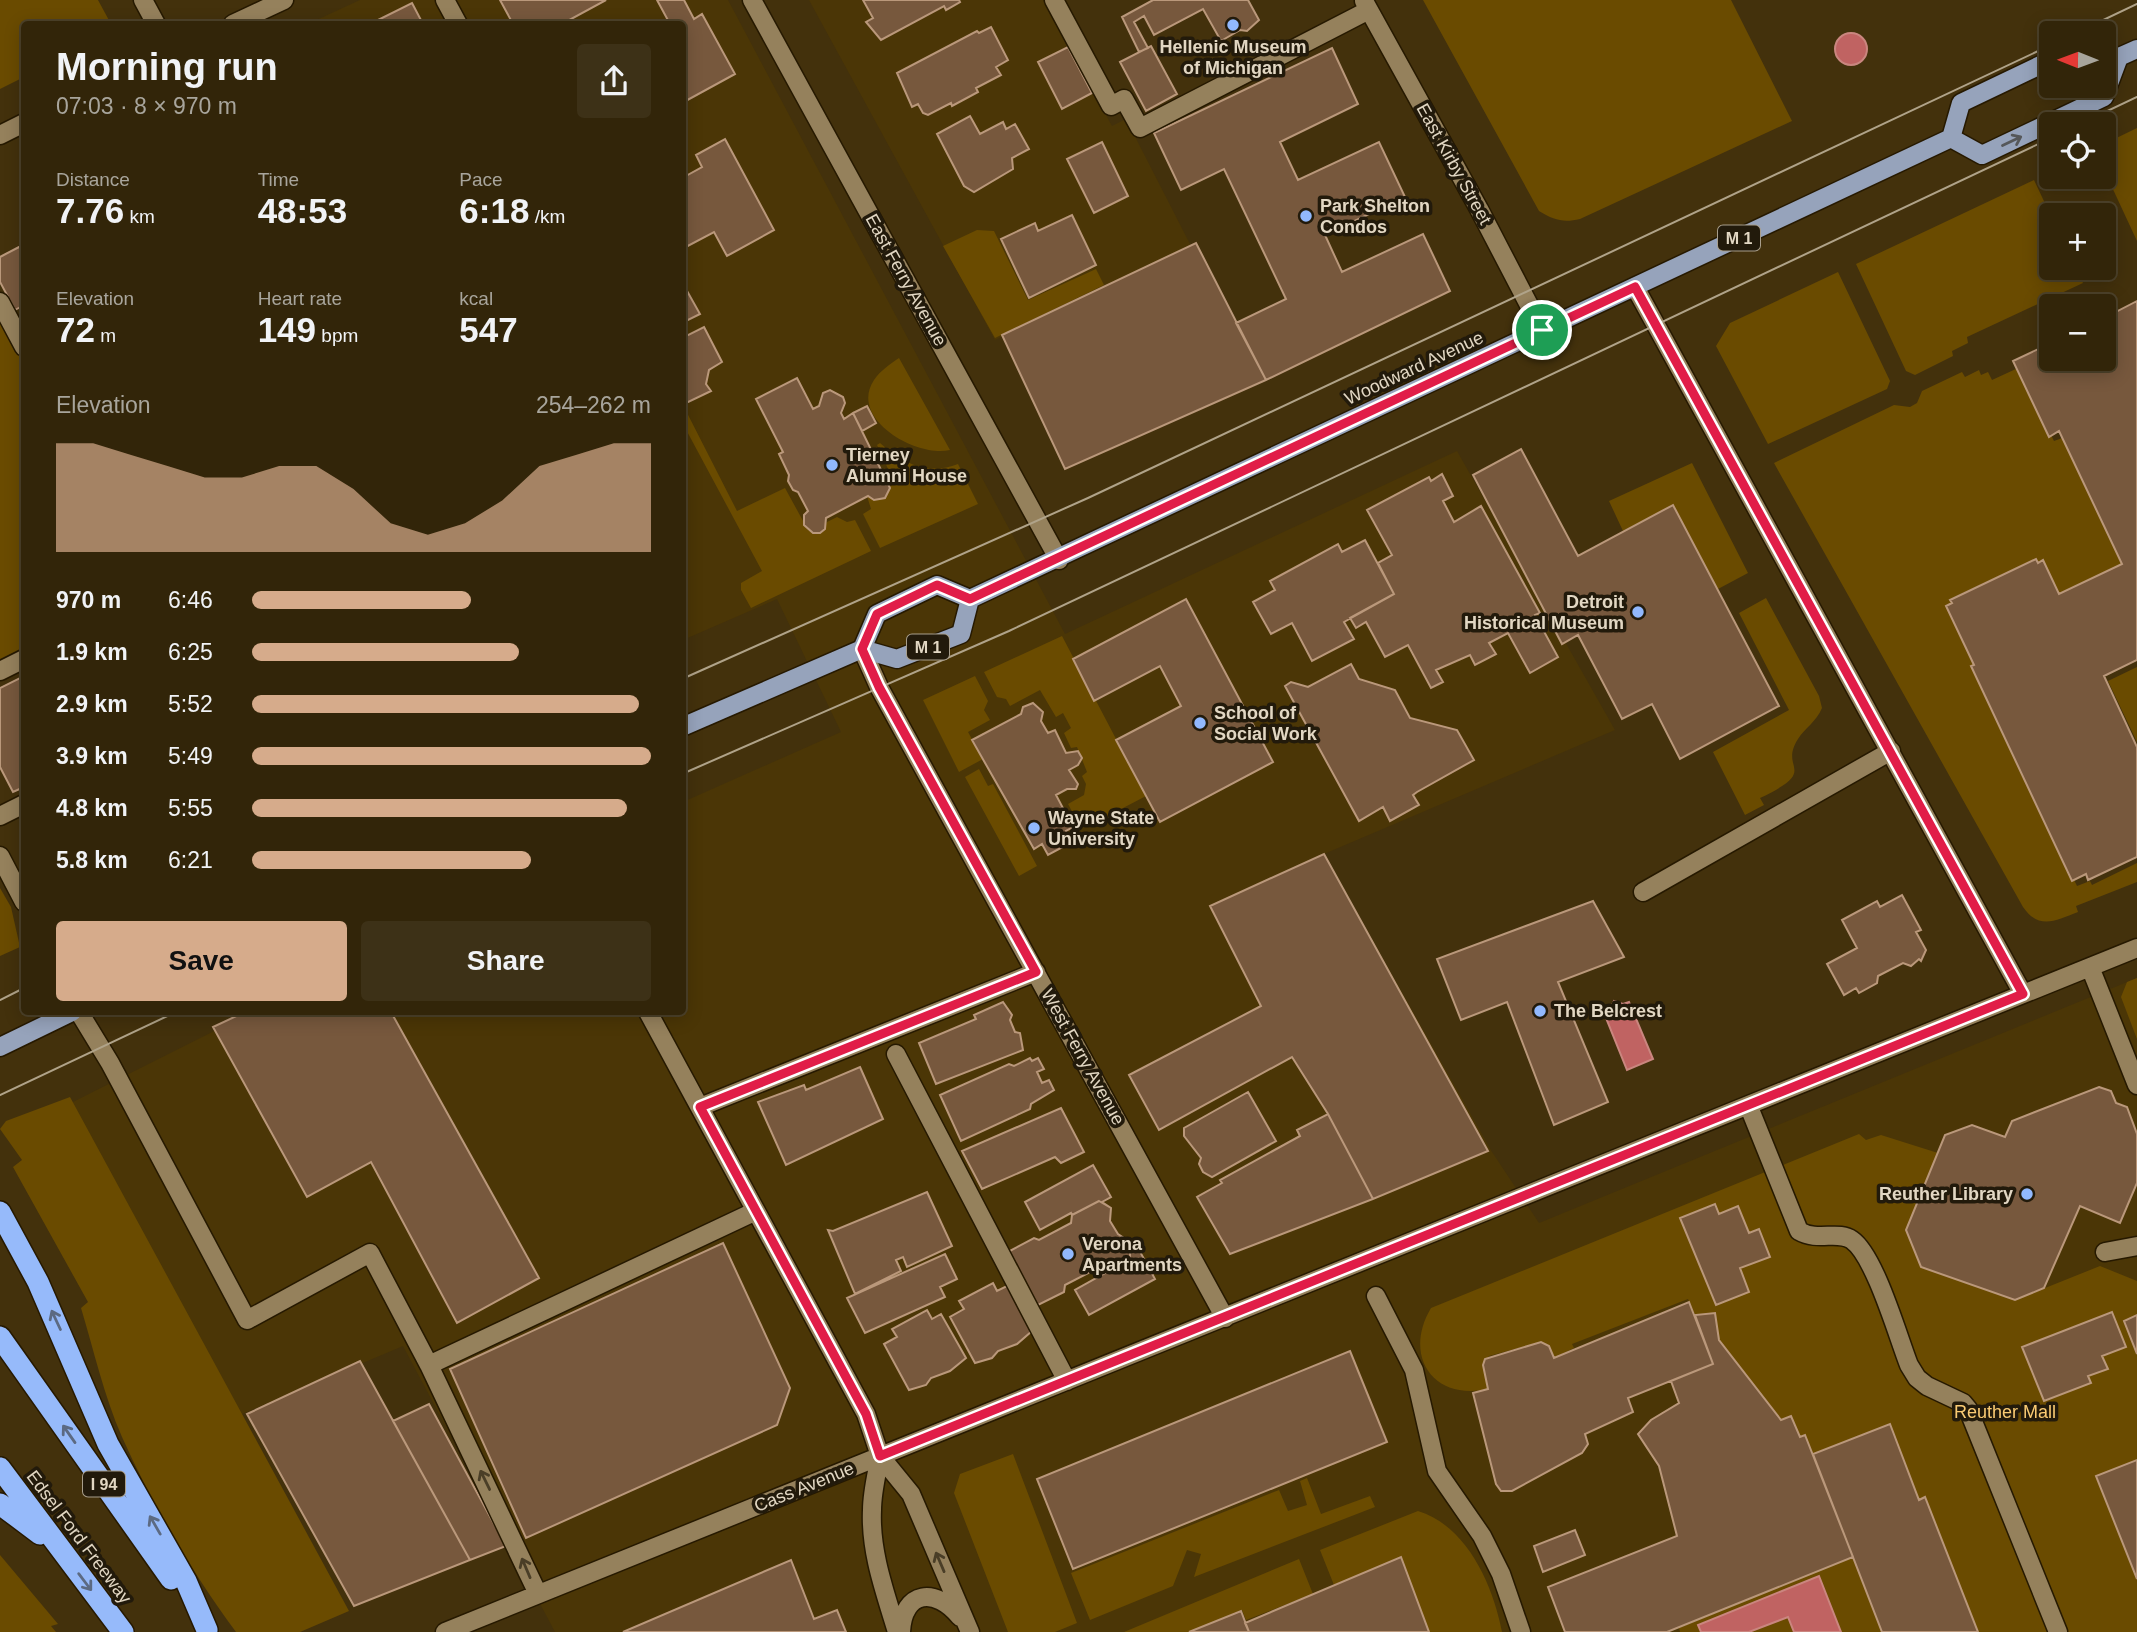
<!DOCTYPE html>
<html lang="en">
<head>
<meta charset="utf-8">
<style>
  :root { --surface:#322509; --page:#3d3117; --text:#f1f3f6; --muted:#a8a59c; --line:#4d422a; --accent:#d6ab8b }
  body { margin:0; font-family:Arial,sans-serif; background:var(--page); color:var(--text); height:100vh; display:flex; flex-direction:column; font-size:26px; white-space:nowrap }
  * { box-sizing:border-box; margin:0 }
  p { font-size:23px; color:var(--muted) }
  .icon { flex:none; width:38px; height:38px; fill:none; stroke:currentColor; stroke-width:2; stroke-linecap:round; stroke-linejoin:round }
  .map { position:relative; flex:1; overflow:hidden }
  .drawer { position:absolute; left:21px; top:21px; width:665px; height:994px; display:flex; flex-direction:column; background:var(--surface); border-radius:7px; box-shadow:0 4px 18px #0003,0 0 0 2px var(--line) }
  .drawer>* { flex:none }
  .needle { width:46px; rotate:271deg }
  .tools { position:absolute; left:2039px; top:21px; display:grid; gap:14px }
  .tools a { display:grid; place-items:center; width:77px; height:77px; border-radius:7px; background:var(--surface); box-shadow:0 4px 18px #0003,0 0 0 2px var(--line); font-size:35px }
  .pin { position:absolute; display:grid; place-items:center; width:60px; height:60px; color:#fff; margin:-30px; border:4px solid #fff; border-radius:50%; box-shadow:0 2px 7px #0007 }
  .round { display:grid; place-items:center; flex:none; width:74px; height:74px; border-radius:7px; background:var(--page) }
  .summary { display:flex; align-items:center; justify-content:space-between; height:119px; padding:0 35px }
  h1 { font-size:38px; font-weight:800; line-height:52px }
  .figures { display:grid; grid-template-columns:repeat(3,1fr); gap:10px; height:119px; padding:7px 35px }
  .figures div { display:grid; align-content:center }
  .figures b { font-size:35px; font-weight:800 }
  .figures small { font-size:19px; font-weight:400 }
  .figures p { font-size:19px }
  .chart { height:196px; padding:14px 35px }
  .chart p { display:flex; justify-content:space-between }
  .chart svg { width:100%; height:126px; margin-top:7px; fill:var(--accent); opacity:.7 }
  .cta { display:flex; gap:14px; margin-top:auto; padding:14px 35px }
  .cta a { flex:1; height:80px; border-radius:7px; background:var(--accent); color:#111; font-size:28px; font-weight:800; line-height:80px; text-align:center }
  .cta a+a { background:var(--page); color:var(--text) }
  ul { padding:0 35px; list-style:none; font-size:23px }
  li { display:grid; grid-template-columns:112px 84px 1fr; align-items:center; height:52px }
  li i { height:18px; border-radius:9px; background:var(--accent) }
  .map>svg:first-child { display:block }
</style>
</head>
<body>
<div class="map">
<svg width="2137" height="1632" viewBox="0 0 2137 1632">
  <rect width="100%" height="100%" fill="#43310c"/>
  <path fill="#4b3606" d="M360 0H728L1065 634 1457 451 1615 730 1324 854 1492 1152 1539 1223 2137 978V1632H555L403 1346 242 1414 69 1104 252 1012H682L683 802 841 732 777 599 683 640 682 24H308Z
    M809 0H1043L1112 126 1126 119 1191 246 995 340Z"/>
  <path fill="#6a4b00" d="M0 0H98L111 24H24V77L0 89Z
    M1423 0H1731L1792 121 1580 219C1563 223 1554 220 1539 211Z
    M2137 128V241L2104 170 2109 164 2104 144Z
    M2034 180 2051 216V268H2075L2083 283 1967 337 1968 343 1952 351 1953 356 1915 375 1906 371 1856 264Z
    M977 230 994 231 1028 300 1096 269 1104 285 995 338 943 246Z
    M1838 272 1890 381 1887 389 1768 444 1716 346 1730 323Z
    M0 318 24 364V647L0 659Z
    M899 358 950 450C917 458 848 419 874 380 880 371 890 364 899 358Z
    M2018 368 2054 441 2065 437 2124 563 2059 594 2043 560 2038 563 2035 559 1950 599 1977 668 1974 670 2077 886 2090 881 2092 885 2137 863V882L2076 906 2078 912C2055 921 2039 930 2023 907L1774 463 1894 405 1910 407 1917 403 1922 391 1962 372 1965 377 1979 370 1981 375 1988 372 1992 380Z
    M683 405 737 511 785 488 808 530 820 533 827 522 837 517 847 522 855 520 871 551 751 608 741 590V583L762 571 683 424Z
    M880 443C902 463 928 476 958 464L978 504 880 548 863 514 871 509 867 496 874 500 885 498 890 486 895 484 877 445Z
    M1692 463 1748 573 1718 589 1673 505 1623 531 1609 501Z
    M1766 598 1819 696 1822 708C1816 722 1805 728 1798 739 1778 770 1821 769 1760 798L1764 805 1745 815 1713 752 1789 710 1739 613Z
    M1062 636 1146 796 1102 819 1097 811 1077 821 1068 804 1084 795 1086 784 1082 776 1087 772 1077 747 1071 748 1064 733 1071 728 1063 713 1056 717 1040 690 1010 706 1006 699 997 697 984 672Z
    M2137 667V742L2108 681Z
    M975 676 988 701 984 710 990 720 968 732 983 759 959 772 923 700Z
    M979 769 988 786 993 784 1037 866 1019 876 965 777Z
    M0 888 11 907 20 947 0 956Z
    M2137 978V1039L2121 997 2127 982Z
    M70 1097 349 1611 300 1632H236C191 1571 153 1506 122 1437 104 1396 94 1351 81 1308L88 1302 13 1167 22 1160 0 1129 6 1121Z
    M1859 1134 1866 1140 1881 1135 1938 1153 1906 1230 1921 1267 2015 1300 2100 1266 2137 1281V1460L2096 1476 2137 1579V1632H1978L1925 1498 1919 1500 1879 1428 1813 1454 1805 1435 1800 1437 1791 1416 1781 1420 1719 1340 1715 1313 1695 1315 1688 1299 1572 1344 1574 1348 1554 1358 1549 1346 1541 1342 1489 1356 1483 1365 1488 1389C1432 1401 1403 1355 1431 1308Z
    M1013 1454 1077 1623 1055 1632H1008L954 1493 960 1474Z
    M1307 1478 1321 1514 1370 1496 1375 1507 1194 1577 1201 1554 1187 1550 1173 1586 1090 1620 1071 1573 1279 1490 1288 1511 1307 1505 1300 1481Z
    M1418 1511C1467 1526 1493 1585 1502 1632H1429L1401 1558 1334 1585 1320 1550Z
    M0 1555 58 1624 51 1626 56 1632H0Z
    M1853 1557 1882 1632H1680L1679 1628Z
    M1299 1559 1313 1594 1246 1620 1242 1610 1189 1632H1124Z"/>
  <path fill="#c06362" stroke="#ca867f" stroke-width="2" d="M1835 49a16 16 0 1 1 32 0a16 16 0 1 1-32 0Z
    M1614 1001 1623 1004 1629 1002 1653 1059 1627 1070 1604 1013 1610 1010Z
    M1819 1576 1841 1632H1794L1788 1617 1749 1632H1701L1698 1625Z"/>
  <path fill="#77583d" stroke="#ba987b" stroke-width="2" d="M500 0H606L562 24H513Z
    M657 0H684L694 19 702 14 735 74 682 103V24H670Z
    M863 0H959L960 2 946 10 944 6 881 40 866 22 873 18Z
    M1153 0H1248L1259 20 1247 31 1240 30 1221 41 1203 9 1154 35 1144 16 1134 22 1148 48 1139 52 1122 17Z
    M412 3 423 24H370Z
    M991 27 1008 60 996 67 1001 75 976 88 978 92 952 106 951 103 928 115 923 113 918 104 912 107 897 73 977 31 979 33Z
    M1151 46 1177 94 1146 111 1120 62Z
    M1068 47 1092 93 1062 109 1038 62Z
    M1332 48 1358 104 1280 142 1298 180 1379 142 1405 197 1325 235 1342 272 1423 234 1450 291 1266 380 1236 323 1286 299 1224 169 1181 190 1154 133Z
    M970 116 980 134 1003 122 1006 129 1015 124 1029 149 1012 158 1013 169 974 192 964 186 937 134Z
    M725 139 774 230 727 256 714 232 682 249V174L684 177 702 167 696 155Z
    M1102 142 1128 196 1094 213 1067 159Z
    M1072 215 1096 265 1029 298 1001 239 1035 223 1038 231Z
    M1196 243 1266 380 1065 469 1002 335Z
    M21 246 24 253V305L15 310 0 282V257Z
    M682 282 700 314 682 323Z
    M2137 301V660L2104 676 2137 747V857L2088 880 2086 874 2072 881 1971 666 1974 665 1946 606 1952 603 1950 600 2036 559 2038 563 2043 560 2059 594 2122 564 2059 431 2049 437 2013 361 2051 343V359H2104V318Z
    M704 327 722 362 709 370 706 384 711 391 682 405V338Z
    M797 378 813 409 819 406 823 393 830 390 843 397 845 403 841 413 844 419 853 413 890 488 885 498 874 500 868 496 826 518 825 529 820 533H813L804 525V515L808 511 798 492 793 490 788 481 789 475 779 454 783 452 756 399Z
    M867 406 876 423 862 431 853 413Z
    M1521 449 1578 556 1673 505 1779 706 1680 759 1652 704 1622 719 1578 635 1562 644 1473 475Z
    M1442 474 1453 496 1443 501 1454 522 1481 506 1540 613 1535 615 1558 657 1530 673 1508 633 1489 643 1496 654 1475 665 1470 655 1436 670 1443 682 1431 688 1408 645 1385 657 1366 622 1356 628 1350 618 1394 594 1378 563 1392 555 1367 510 1429 477 1431 481Z
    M1365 540 1394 594 1344 622 1354 639 1312 661 1292 623 1271 634 1253 602 1275 590 1270 581 1338 544 1342 552Z
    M1186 599 1273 762 1160 822 1116 740 1181 706 1160 666 1094 701 1073 659Z
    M1351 664 1359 679 1395 690 1410 718 1457 730 1474 760 1417 792 1413 795 1419 805 1390 821 1383 807 1359 821 1285 686 1291 682 1308 687Z
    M24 676V787L13 792 0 767V688Z
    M1033 703 1043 712 1041 721 1048 733 1055 730 1066 753 1078 751 1082 758 1078 765 1069 770 1078 784 1076 789H1067L1056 795 1073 827 1066 831 1072 842 1048 855 1042 844 1034 849 972 740 1021 714 1023 707Z
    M1324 854 1488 1151 1373 1199 1328 1114 1292 1057 1159 1130 1129 1075 1261 1006 1210 906Z
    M1902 895 1921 930 1916 932 1926 950 1921 961 1919 959 1911 966 1903 963 1878 976 1877 983 1859 993 1856 988 1844 995 1827 964 1857 948 1842 920 1877 901 1880 907Z
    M1593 901 1624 957 1558 982 1608 1102 1554 1125 1507 1002 1461 1020 1437 959Z
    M1003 1002 1012 1015 1010 1020 1015 1032 1020 1033 1023 1050 936 1084 919 1043 976 1019 974 1015Z
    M245 1012H391L539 1278 457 1323 371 1162 307 1197 213 1027Z
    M1030 1058 1032 1061 1038 1058 1044 1069 1037 1072 1042 1083 1049 1080 1054 1090 1031 1104 1030 1109 961 1141 940 1095 1009 1064 1014 1066Z
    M860 1067 883 1119 786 1165 758 1102 804 1085 806 1090Z
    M2099 1087 2111 1091 2116 1103 2127 1107 2137 1134V1183L2120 1223 2080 1206 2044 1288 2015 1300 1921 1267 1906 1230 1945 1135 1972 1125 2005 1137 2012 1121Z
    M1248 1092 1276 1141 1212 1177 1203 1172 1199 1164 1201 1158 1184 1136V1128Z
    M1061 1108 1084 1152 1061 1163 1055 1157 982 1189 962 1151Z
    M1328 1114 1373 1199 1230 1254 1197 1197 1222 1183 1220 1180 1300 1136 1297 1130Z
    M1093 1165 1111 1197 1102 1202 1111 1208 1110 1221 1118 1234 1130 1242 1131 1252 1138 1248 1155 1279 1089 1315 1075 1290 1105 1273 1096 1269 1065 1285 1064 1292 1034 1307 1006 1253 1034 1238 1039 1240 1071 1223 1072 1215 1071 1213 1040 1230 1025 1202Z
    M927 1192 952 1246 907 1267 903 1257 896 1260 901 1271 855 1294 828 1230 833 1231Z
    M1099 1201 1111 1208 1110 1221 1118 1234 1130 1242V1256L1104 1271 1096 1269 1065 1285 1064 1292 1034 1307 1006 1253 1034 1238 1039 1240 1071 1223 1072 1215Z
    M1715 1204 1719 1214 1738 1206 1749 1233 1759 1229 1770 1257 1740 1268 1749 1292 1716 1305 1680 1218Z
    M723 1243 790 1388 777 1425 526 1538 450 1369Z
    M945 1254 957 1279 940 1287 945 1297 865 1333 847 1298Z
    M993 1283 997 1291 1007 1286 1032 1331 1017 1344 998 1351 992 1358 975 1363 950 1317 964 1309 959 1301Z
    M1689 1302 1713 1364 1628 1398 1633 1412 1585 1434 1588 1444 1582 1453 1512 1491H1501L1496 1484 1473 1393 1488 1389 1483 1365 1485 1359 1541 1342 1549 1346 1554 1358Z
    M927 1310 932 1319 941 1314 966 1358 950 1371 931 1378 926 1385 909 1390 884 1344 897 1337 892 1329Z
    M2112 1312 2126 1347 2102 1356 2108 1369 2088 1376 2091 1383 2044 1401 2022 1347Z
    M1715 1313 1719 1340 1781 1420 1791 1416 1800 1437 1805 1435 1853 1557 1667 1632H1565L1548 1587 1677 1536 1659 1466 1638 1434 1651 1420 1679 1403 1671 1381 1713 1364 1695 1315Z
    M2137 1315V1354L2124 1321Z
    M1350 1351 1387 1442 1073 1569 1037 1479Z
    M360 1361 470 1560 354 1606 247 1414Z
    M429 1404 506 1546 470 1560 393 1421Z
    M1890 1424 1919 1500 1925 1497 1978 1632H1882L1813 1454Z
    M2137 1460V1579L2096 1476Z
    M1575 1530 1585 1555 1543 1572 1534 1546Z
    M1401 1557 1429 1632H1249L1245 1623Z
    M791 1560 814 1619 837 1610 846 1632H623Z
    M1241 1611 1249 1632H1189Z"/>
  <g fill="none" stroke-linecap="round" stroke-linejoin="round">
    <defs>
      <path id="minor" d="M143 0 156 24
        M445 0 458 24
        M752 0 1059 560
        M1054 0 1111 106 1124 99 1140 128 1369 10
        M1364 1 1479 209 1542 330
        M233 24 284 0
        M0 135 24 123
        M1635 287 2023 994
        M0 302 24 347
        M862 649 879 687 1225 1318
        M0 671 24 659
        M0 816 24 804
        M0 856 24 902
        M1643 892 1891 751
        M2090 967 2137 1085
        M79 1012 110 1063 247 1320 370 1253 429 1365 538 1594
        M648 1012 866 1414 880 1456 911 1494 970 1632
        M896 1054 1067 1381
        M700 1107 1036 972
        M1749 1107 1799 1231C1818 1242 1838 1230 1852 1240 1875 1256 1898 1337 1909 1365L1917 1378 1927 1386 1963 1403 1968 1409 2058 1632
        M2105 1252 2137 1246
        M1376 1296 1414 1370 1437 1471 1482 1536 1501 1574 1521 1632
        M429 1365 756 1211
        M880 1456C877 1473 872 1492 872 1510 870 1552 885 1592 897 1632
        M445 1632 2137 948
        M901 1632C903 1590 936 1587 960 1617"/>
      <path id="major" d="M2104 53 2119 57 2137 49
        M1951 138 1982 155 2104 97 2119 57
        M862 649 877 614 937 585 970 599 1951 138 1961 103 2051 60
        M682 727 862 649 897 659 961 634 970 599
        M0 1047 72 1012"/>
      <path id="highway" d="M0 1212 38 1282 108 1444 186 1581 207 1630
        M0 1337 171 1579
        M0 1468 123 1632
        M0 1504 40 1534"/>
    </defs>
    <use href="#minor" stroke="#261900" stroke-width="21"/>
    <use href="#major" stroke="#261900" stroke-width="21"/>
    <use href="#highway" stroke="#261900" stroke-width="24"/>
    <use href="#minor" stroke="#95815c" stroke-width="18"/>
    <use href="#major" stroke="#96a3bb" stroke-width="18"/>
    <use href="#highway" stroke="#96bafa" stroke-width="21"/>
    <path stroke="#b0a389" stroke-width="2" d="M2076 33 2137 4
      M2080 124 2137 97
      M682 679 1088 498 2051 45
      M682 774 1009 631 2051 138
      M0 1000 24 988
      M0 1095 176 1012"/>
  </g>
  <defs><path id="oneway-shaft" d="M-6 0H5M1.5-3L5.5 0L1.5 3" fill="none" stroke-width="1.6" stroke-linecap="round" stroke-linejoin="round" transform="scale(1.75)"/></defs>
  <use stroke="#56585a" href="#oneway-shaft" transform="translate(2012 141) rotate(-25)"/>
  <g stroke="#5c6a82">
    <use href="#oneway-shaft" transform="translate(56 1320) rotate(-115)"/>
    <use href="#oneway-shaft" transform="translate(69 1434) rotate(-125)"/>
    <use href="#oneway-shaft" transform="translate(155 1525) rotate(-120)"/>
    <use href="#oneway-shaft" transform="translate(85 1582) rotate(53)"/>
  </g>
  <g stroke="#4a3e27">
    <use href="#oneway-shaft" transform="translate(485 1480) rotate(-116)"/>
    <use href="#oneway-shaft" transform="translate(940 1562) rotate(-113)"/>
    <use href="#oneway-shaft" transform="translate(526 1568) rotate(-113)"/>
  </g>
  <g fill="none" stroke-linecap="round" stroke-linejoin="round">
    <defs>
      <path id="route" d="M1635 287 2023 994 880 1456 866 1414 700 1107 1036 972 879 687 862 649 877 614 937 585 970 599Z"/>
    </defs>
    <use href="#route" stroke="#fff" stroke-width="14"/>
    <use href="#route" stroke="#e11d48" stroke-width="9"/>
  </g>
  <g fill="#91b8fd" stroke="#221a0b" stroke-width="2.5">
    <circle cx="1233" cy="25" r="7"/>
    <circle cx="1306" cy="216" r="7"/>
    <circle cx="832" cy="465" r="7"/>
    <circle cx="1638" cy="612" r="7"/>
    <circle cx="1200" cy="723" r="7"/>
    <circle cx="1034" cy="828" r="7"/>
    <circle cx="1540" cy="1011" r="7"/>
    <circle cx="2027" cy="1194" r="7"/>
    <circle cx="1068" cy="1254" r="7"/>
  </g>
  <g text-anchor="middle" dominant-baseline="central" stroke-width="7" stroke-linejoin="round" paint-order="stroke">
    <g fill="#221a0b" stroke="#a89e8c" stroke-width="2">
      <rect x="1718" y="225.5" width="42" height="25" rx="5"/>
      <rect x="907" y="634.5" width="42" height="25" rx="5"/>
      <rect x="83" y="1471.5" width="42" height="25" rx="5"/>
    </g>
    <g font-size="16" font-weight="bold" fill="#e2d7c3">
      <text x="1739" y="238">M 1</text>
      <text x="928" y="647">M 1</text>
      <text x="104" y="1484">I 94</text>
    </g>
    <g font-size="18" font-weight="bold" fill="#e2d7c3" stroke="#221a0b" text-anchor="start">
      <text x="1233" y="47" text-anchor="middle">Hellenic Museum<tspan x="1233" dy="21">of Michigan</tspan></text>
      <text x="1320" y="206">Park Shelton<tspan x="1320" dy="21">Condos</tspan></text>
      <text x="846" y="455">Tierney<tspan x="846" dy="21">Alumni House</tspan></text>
      <text x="1624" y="602" text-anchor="end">Detroit<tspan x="1624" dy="21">Historical Museum</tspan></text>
      <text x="1214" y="713">School of<tspan x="1214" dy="21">Social Work</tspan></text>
      <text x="1048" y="818">Wayne State<tspan x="1048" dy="21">University</tspan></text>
      <text x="1554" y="1011">The Belcrest</text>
      <text x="2013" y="1194" text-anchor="end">Reuther Library</text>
      <text x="1082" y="1244">Verona<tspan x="1082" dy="21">Apartments</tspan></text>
    </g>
    <g font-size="18" fill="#e2d7c3" stroke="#221a0b">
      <text transform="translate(1454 164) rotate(61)">East Kirby Street</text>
      <text transform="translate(906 280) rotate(61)">East Ferry Avenue</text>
      <text transform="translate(1414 368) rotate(-25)">Woodward Avenue</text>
      <text transform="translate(1083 1057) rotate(61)">West Ferry Avenue</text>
      <text transform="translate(804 1487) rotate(-22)">Cass Avenue</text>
      <text transform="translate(79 1537) rotate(53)">Edsel Ford Freeway</text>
    </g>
    <g font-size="18" fill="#facb73" stroke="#221a0b">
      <text x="2005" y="1412">Reuther Mall</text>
    </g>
  </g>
</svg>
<div class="tools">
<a><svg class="needle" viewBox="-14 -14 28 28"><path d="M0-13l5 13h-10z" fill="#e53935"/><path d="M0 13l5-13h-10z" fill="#a8a59c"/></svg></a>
<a><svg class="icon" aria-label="locate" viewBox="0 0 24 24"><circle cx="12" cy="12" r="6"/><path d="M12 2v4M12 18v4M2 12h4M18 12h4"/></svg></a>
<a>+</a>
<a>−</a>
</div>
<div class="pin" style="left:1542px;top:330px;background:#1e9e55"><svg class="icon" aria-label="arrive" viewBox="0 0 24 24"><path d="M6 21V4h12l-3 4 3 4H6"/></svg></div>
<section class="drawer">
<div class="summary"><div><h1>Morning run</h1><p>07:03 · 8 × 970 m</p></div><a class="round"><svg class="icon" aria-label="share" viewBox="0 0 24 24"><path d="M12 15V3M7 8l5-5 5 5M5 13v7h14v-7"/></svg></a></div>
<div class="figures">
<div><p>Distance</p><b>7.76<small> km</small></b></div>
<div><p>Time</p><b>48:53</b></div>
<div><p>Pace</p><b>6:18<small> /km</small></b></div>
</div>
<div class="figures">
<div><p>Elevation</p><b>72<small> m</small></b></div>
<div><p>Heart rate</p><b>149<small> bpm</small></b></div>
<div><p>kcal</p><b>547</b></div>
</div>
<div class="chart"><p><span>Elevation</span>254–262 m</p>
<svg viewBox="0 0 160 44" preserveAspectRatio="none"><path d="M0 44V6L10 6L20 10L30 14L40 18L50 18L60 14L70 14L80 22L90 34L100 38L110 34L120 26L130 14L140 10L150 6L160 6V44z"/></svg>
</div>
<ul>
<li><b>970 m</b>6:46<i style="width:55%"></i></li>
<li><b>1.9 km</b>6:25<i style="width:67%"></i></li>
<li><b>2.9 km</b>5:52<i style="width:97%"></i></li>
<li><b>3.9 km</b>5:49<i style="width:100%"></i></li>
<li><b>4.8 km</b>5:55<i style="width:94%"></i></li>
<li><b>5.8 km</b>6:21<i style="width:70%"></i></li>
</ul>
<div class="cta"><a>Save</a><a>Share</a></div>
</section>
</div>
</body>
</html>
